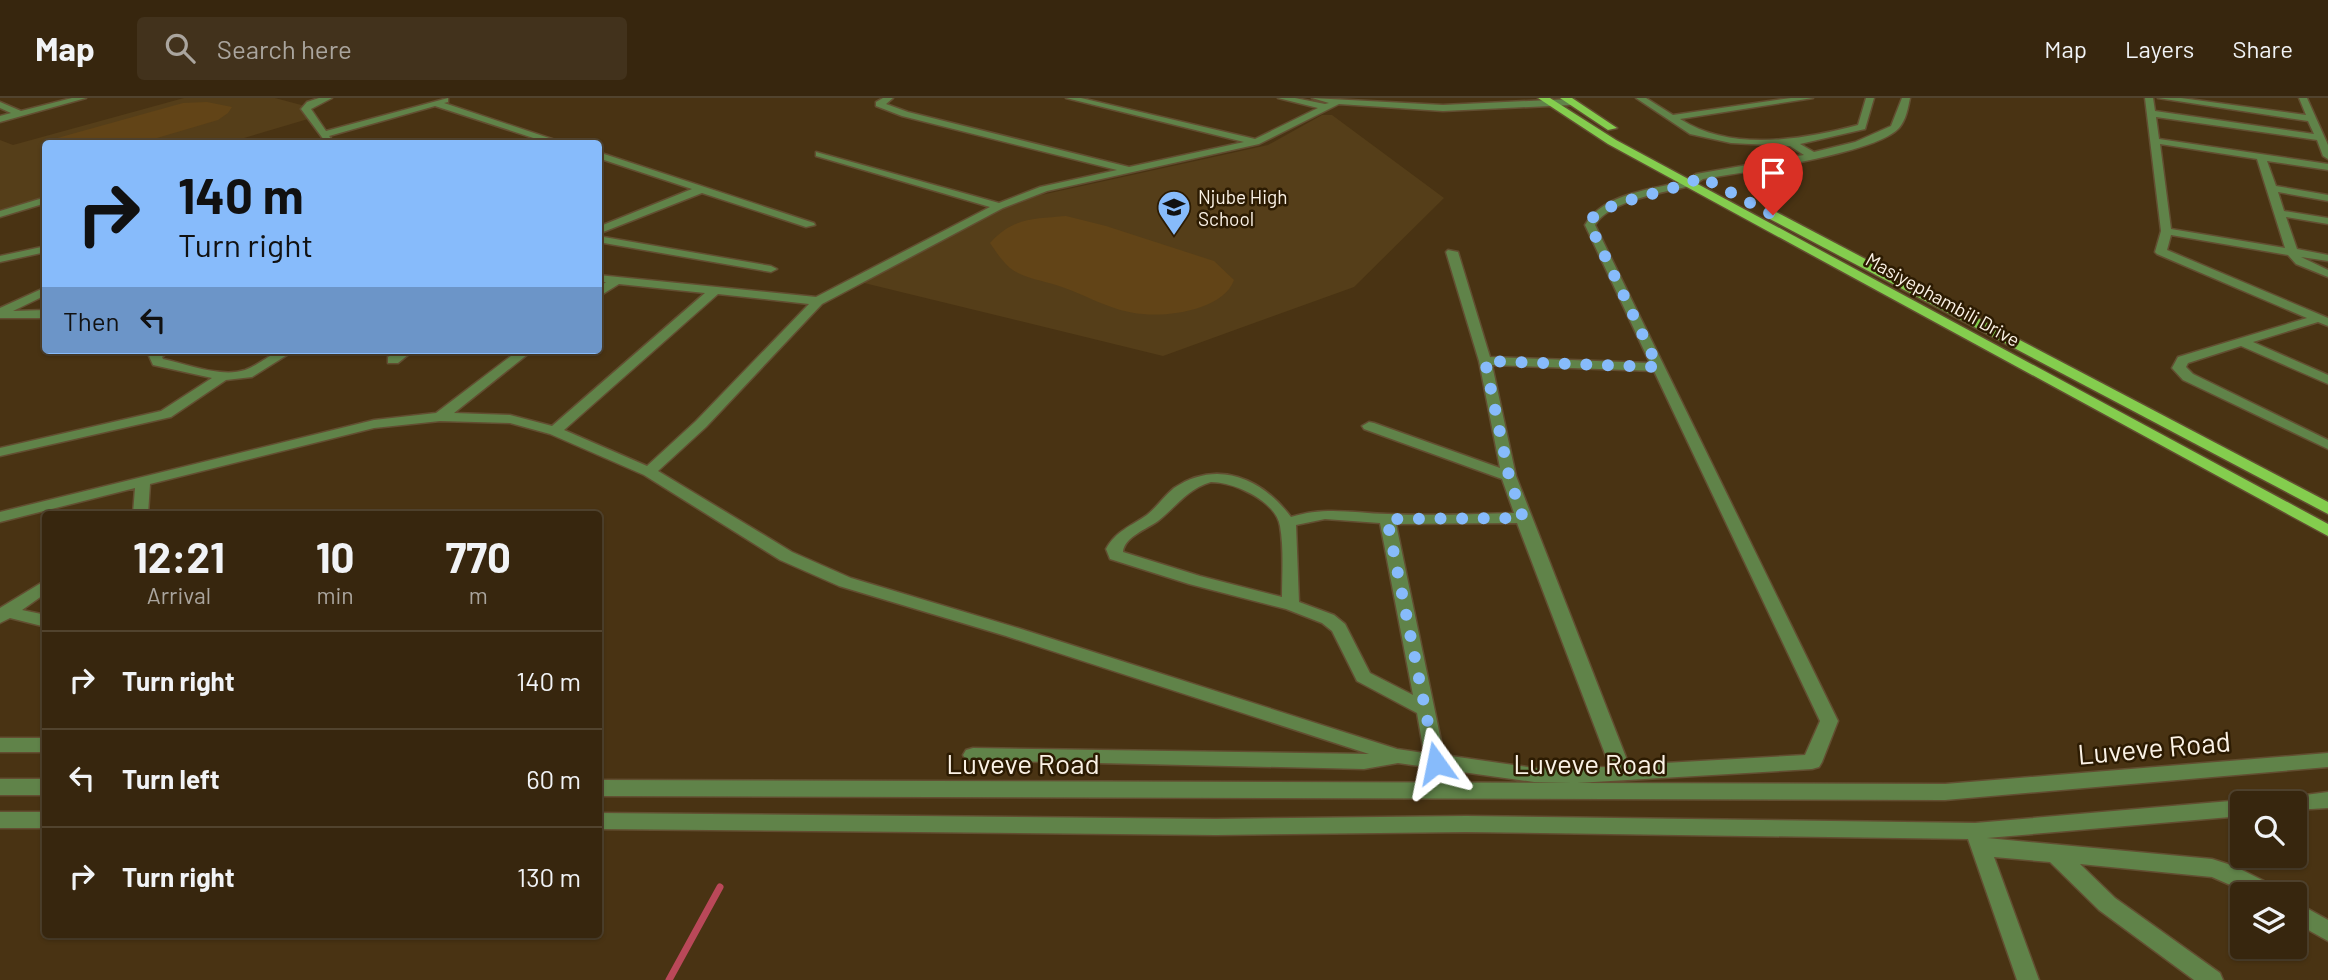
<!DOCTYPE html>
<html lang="en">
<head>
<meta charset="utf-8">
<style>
	body { margin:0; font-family:Barlow,sans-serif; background:#42321c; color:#f1f3f6; height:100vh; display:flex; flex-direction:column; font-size:26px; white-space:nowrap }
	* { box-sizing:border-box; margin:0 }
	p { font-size:23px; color:#aaa59e }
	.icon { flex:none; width:38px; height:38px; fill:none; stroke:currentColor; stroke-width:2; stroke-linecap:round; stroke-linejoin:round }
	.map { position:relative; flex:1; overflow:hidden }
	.drawer { position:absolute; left:42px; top:413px; width:560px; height:427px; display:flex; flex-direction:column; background:#37260e; border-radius:7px; box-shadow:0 2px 5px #0004,0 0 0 2px #51432e }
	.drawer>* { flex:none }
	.hud { position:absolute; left:42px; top:42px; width:560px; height:214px; border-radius:7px; box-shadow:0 2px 5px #0004,0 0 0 2px #51432e; background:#87bbfb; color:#111; overflow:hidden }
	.controls { position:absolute; left:2230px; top:693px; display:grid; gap:14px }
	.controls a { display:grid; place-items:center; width:77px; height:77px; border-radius:7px; background:#37260e; box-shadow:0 2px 5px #0004,0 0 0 2px #51432e; font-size:35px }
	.pin { position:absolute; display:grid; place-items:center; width:60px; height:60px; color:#fff; margin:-72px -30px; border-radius:50% 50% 50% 0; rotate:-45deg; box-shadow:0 0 7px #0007 }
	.pin .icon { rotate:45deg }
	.me { position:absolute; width:77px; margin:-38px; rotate:348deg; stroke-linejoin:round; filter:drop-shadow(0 0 5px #0008) }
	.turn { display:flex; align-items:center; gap:24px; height:147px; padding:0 21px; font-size:32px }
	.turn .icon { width:91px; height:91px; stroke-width:2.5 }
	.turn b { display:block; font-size:49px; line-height:60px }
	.then { display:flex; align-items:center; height:66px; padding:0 21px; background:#0003; gap:14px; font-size:26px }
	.eta { display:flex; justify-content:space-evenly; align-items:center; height:119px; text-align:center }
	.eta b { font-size:42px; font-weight:700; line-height:49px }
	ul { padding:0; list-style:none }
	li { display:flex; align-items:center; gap:21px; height:98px; padding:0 21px; border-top:2px solid #51432e }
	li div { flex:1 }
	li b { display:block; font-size:26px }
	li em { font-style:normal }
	header { display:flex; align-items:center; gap:42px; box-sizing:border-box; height:98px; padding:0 35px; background:#37260e; border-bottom:2px solid #51432e }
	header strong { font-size:33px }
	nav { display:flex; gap:38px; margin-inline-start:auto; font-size:24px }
	.search { width:490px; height:63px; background:#42321c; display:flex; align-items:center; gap:18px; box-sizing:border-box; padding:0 24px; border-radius:7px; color:#aaa59e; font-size:26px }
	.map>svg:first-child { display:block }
</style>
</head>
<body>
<header>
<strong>Map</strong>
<div class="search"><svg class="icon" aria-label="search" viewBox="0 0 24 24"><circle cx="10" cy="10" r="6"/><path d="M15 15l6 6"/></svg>Search here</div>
<nav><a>Map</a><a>Layers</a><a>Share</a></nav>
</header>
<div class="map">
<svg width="2328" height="882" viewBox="0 0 2328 882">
	<rect width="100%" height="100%" fill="#493313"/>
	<g fill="#553e19">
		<polygon points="184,0 275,0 305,8 304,12 308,21 227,45 46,46 45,100 0,114 0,42 13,47"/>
		<polygon points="1322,17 1332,17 1444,100 1354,189 1163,258 860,184 1007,108 1041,97 1268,47"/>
	</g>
	<g fill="#624417">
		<polygon points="207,4 232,9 228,15 218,22 140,45 46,46 44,59 43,44 183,5"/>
		<path d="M1066,118l40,10 108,35 20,19c-10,29 -64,37 -91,34 -31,-2 -58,-20 -87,-29 -15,-5 -33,-7 -46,-17 -8,-7 -14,-16 -20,-25 23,-26 44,-24 76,-27z"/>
	</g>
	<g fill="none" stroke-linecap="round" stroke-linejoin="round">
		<polyline stroke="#ba4859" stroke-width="7" points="669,882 720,789"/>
		<defs>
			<g id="minor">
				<polygon points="72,0 86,0 0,24 0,18 11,15 0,10 0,4 21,13"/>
				<polygon points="319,0 332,0 311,11 326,33 448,0 448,4 444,5 567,46 552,46 435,8 329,38 333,43 327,46 301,11 307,4"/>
				<path d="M883,0h10l-7,6 22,8 221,55 115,-25 -178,-44h15l174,41 63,-31 -40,-10h17l30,6 4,-1 -17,-5 131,7 128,-6 4,3 -4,3 -128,6 -104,-7 -80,40 -212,47 -44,17 -181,96 -116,123 -48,44 134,81 59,26 167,50 379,121 27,4 -7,-40 -60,-32 -25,-50 -10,-8 -36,-14 -97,-25 -79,-25 -4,-10c10,-18 25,-23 41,-34 10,-8 17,-19 27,-27 43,-29 88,-10 117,29 34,-11 63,-4 97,-3 42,2 84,0 126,-1l-12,-34 -138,-50 -2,-3 7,-4 5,1 126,45 -21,-107 -33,-109 2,-2 10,2 32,105 160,6 -65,-138c18,-32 69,-36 101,-44l10,-7 108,-19 -14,-9 -59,-3 -41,-9 -54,-36h10l27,17 118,-17h22l-133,21c51,33 122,21 178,6l8,-27h8l-9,31 -65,15 14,8 41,-10 36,-16 11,-28h8c-2,10 -4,22 -11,30 -23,26 -157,44 -196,51l-9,6c-27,7 -85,15 -99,40l243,496 -16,41 -3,5 -7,2 -235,14 368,1 383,-31v14l-383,33 -1347,-4v-16l974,3 -38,-1 -136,-19 -34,6 -398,-9 -3,-5 3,-5 7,-2 396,6 -363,-118 -167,-50 -59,-26 -136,-85 -94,-41 -40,-11 -70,-2 -66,7 -224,56 -2,30h-15l2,-26 -135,34v-10l374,-92 62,-7 83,-63h14l-79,63 56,2 42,11 153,-133 -86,-9 -21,13v-9l8,-6h-8v-7l218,22 174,-90 -174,-51v-4l183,51 41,-16 77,-17 -215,-54 -26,-10v-4zM718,196l91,10 -113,117 -49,45 -83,-36zM1492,267l162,6 166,350 -15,34 -176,10 -113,-289zM1211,384c23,0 65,19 69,44 4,23 2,48 2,71l-82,-21 -77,-24c1,-15 24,-23 35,-31 19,-15 29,-32 53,-39zM1325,421l55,4 33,172 -43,-22 -25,-49 -11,-9 -35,-13 -3,-77zM1517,425l93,244 -76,1 -90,-13 -48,-231z"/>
				<path d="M2145,0h8l2,13 159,23 -6,-13 -150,-23h23l125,17 -7,-17h8l21,47v14l-5,-3 -6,-16 -161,-23 3,22 169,25v6l-61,-9 9,25 52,9v6l-50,-9 6,19 44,7v6l-42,-7 11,32 31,6v6l-27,-4 27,13v7l-32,-13 -8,-9 -117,-20 -4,15 161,68v8l-10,-4 -65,20 75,33v9l-87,-38 -53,17 -2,4 7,7 135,66v9l-145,-69 -11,-12 6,-11 129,-39 -150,-64 -2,-2 6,-21zM2160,46l97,15 28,89 -114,-19z"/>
				<polygon points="598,54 814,125 815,127 806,129 702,95 598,136 598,129 692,91 598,60"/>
				<polygon points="46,99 46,105 0,119 0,113"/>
				<polygon points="598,138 771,168 777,171 771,174 598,144"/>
				<polygon points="46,148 46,154 0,164 0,158"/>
				<polygon points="46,189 46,197 13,213 46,212 46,220 0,220 0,210"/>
				<path d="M156,252h15l-9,7 1,2c24,5 58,19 82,11 21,-8 25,-20 50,-20l-43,27 -26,3 -55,37 -171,39v-8l161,-37 51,-33 -59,-13 -4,-9z"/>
				<polygon points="399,252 414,252 398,265 388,265 388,259"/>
				<polygon points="46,482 46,495 22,512 46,517 46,529 10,520 0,525 0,510"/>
				<rect x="0" y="640" width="46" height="14"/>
				<rect x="0" y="681" width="46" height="16"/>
				<polygon points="2328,694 2328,710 2294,712 2294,705 2280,705 2283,700"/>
				<polygon points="2242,702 2249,705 2242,705 2242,718 1987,740 2212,761 2234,768 2278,790 2281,796 2251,796 2212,779 2080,766 2115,800 2220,875 2223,882 2194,882 2099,812 2050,764 1994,759 2039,882 2017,882 1968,741 1466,734 1216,737 598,731 598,715 1216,721 1466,718 1975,725"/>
				<rect x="0" y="714" width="46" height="16"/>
				<polygon points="2294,803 2328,822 2328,843 2294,824"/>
			</g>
			<g id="major">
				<polygon points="1538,0 1550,0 1616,42 2328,426 2328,438 1608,46"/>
				<polygon points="1560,0 1572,0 1617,30 1608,32"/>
				<polygon points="1768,114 1776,114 2328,404 2328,416 1768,120"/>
			</g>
		</defs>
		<use href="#minor" stroke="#624e31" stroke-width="3"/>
		<use href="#major" stroke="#624e31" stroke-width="3"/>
		<use href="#minor" fill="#608349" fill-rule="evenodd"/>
		<use href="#major" fill="#84cd4e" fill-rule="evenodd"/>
	</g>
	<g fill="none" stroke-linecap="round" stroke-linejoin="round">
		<polyline stroke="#87bbfb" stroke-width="12" stroke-dasharray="0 21.6" points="1436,665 1387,421 1523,420 1509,378 1485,263 1658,269 1590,127 1594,117 1616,106 1690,85 1700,78 1773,117"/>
	</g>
	<defs>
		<symbol id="school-pin" viewBox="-11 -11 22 30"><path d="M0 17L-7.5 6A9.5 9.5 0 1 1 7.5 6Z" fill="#87bbfb" stroke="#2c1b02"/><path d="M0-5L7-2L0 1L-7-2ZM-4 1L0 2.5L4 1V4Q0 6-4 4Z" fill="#111"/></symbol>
	</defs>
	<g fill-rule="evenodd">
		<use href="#school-pin" x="1155" y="90" width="38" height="52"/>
	</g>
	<g text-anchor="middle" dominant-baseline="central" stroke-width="5" stroke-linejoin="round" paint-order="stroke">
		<g font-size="19" fill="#fbf2e6" stroke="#2c1b02" text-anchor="start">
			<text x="1198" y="98">Njube High<tspan x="1198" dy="22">School</tspan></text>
		</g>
		<g font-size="19" fill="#fbf2e6" stroke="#2c1b02">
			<text transform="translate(1943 201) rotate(29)">Masiyephambili Drive</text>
		</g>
		<g font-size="28" fill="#fbf2e6" stroke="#2c1b02">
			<text transform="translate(2154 649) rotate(-5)">Luveve Road</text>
			<text x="1023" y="665">Luveve Road</text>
			<text x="1590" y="665">Luveve Road</text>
		</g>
	</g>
</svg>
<div class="controls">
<a><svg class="icon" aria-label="search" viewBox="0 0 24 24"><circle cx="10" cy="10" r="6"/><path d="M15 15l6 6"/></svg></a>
<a><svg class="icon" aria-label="layers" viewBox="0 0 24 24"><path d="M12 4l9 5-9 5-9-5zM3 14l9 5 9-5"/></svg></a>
</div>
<div class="pin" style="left:1773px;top:117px;background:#d93025"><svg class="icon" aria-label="arrive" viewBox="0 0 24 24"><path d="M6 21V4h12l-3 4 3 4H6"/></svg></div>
<svg class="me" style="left:1436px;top:665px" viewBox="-20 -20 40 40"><path d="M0-17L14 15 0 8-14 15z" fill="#87bbfb" stroke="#fff" stroke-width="4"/></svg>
<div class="hud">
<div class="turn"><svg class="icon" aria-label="right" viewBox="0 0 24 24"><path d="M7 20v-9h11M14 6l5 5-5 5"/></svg><div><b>140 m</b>Turn right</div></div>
<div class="then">Then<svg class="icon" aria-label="left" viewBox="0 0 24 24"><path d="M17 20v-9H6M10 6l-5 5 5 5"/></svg></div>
</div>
<section class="drawer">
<div class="eta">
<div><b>12:21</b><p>Arrival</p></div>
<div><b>10</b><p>min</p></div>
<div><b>770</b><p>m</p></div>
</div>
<ul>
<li><svg class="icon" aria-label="right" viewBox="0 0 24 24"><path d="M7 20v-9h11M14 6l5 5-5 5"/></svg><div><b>Turn right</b></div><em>140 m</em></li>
<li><svg class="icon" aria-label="left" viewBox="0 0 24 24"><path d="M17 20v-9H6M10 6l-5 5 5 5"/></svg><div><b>Turn left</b></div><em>60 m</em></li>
<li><svg class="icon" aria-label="right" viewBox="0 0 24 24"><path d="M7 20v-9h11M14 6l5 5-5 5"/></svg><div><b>Turn right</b></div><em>130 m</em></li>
</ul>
</section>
</div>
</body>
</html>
